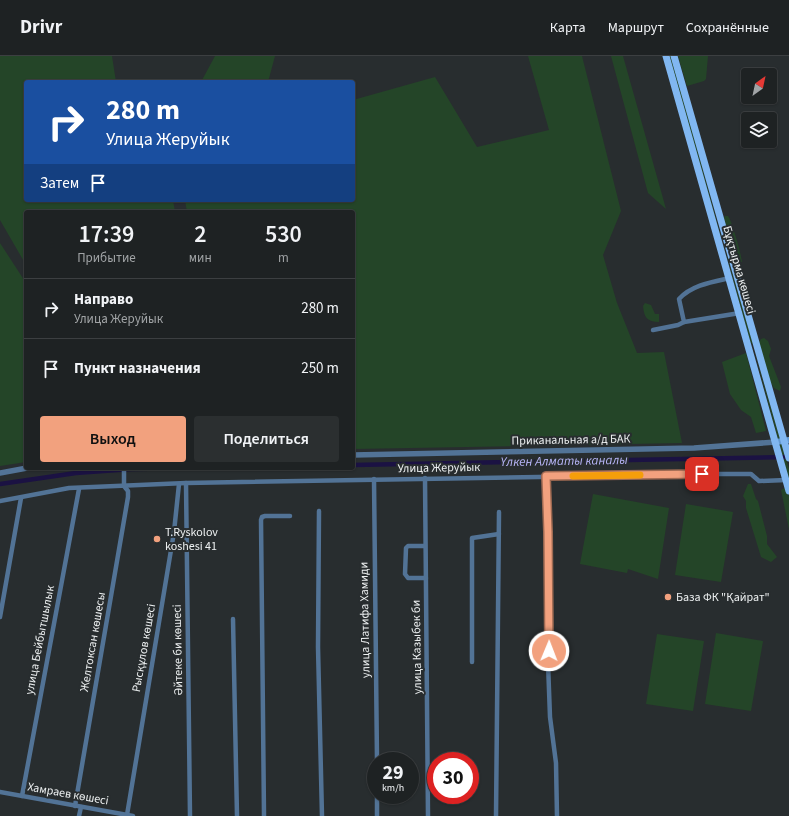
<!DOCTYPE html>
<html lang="ru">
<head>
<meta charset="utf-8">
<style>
	body { margin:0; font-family:"Source Sans 3",sans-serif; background:#2b2f30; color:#f1f3f6; height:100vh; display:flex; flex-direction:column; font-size:15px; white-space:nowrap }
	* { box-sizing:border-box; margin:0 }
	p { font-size:13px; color:#a1a4a6 }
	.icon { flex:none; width:22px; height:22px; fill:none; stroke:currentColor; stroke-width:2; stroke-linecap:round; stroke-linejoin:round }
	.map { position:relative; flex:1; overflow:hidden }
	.panel { position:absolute; left:24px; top:154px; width:331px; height:260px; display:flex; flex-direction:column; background:#1e2223; border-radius:4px; box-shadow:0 1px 3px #0004,0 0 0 1px #3c3f41 }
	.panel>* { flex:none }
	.top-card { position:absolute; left:24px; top:24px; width:331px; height:122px; border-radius:4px; box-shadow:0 1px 3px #0004,0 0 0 1px #3c3f41; background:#1a4fa0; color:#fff; overflow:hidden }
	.needle { width:26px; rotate:33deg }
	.fabs { position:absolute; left:741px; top:12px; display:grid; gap:8px }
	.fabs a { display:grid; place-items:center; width:36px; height:36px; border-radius:4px; background:#1e2223; box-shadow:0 1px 3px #0004,0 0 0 1px #3c3f41; font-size:20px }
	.speed { position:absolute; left:367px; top:696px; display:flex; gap:8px; font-size:20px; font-weight:700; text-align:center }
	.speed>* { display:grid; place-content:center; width:52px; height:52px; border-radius:50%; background:#1e2223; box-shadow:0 1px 3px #0004,0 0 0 1px #3c3f41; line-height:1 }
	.speed small { font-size:10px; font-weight:400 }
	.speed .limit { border:6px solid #d22; background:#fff; color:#111 }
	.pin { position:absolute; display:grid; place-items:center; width:34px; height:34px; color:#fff; margin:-17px; border-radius:8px; box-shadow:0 2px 6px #0006 }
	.me { position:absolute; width:44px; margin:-22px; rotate:1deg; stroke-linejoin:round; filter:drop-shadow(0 0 3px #0008) }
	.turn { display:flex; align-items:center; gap:14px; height:84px; padding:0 16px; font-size:18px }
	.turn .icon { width:52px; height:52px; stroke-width:2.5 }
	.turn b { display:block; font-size:28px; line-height:34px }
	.then { display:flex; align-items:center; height:38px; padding:0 16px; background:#0003; gap:8px; font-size:15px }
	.eta { display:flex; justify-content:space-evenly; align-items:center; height:68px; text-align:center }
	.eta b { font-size:24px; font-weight:600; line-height:28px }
	.cta { display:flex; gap:8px; margin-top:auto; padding:8px 16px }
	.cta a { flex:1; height:46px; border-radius:4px; background:#f2a17e; color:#111; font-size:16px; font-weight:600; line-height:46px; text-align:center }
	.cta a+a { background:#2b2f30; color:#f1f3f6 }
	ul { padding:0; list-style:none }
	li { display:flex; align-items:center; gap:12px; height:60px; padding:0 16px; border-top:1px solid #3c3f41 }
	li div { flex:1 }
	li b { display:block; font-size:15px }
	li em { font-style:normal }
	header { display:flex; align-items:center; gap:24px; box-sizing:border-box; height:56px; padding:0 20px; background:#1e2223; border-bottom:1px solid #3c3f41 }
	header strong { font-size:19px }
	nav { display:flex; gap:22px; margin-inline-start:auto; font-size:14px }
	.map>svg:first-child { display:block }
</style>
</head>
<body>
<header>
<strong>Drivr</strong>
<nav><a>Карта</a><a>Маршрут</a><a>Сохранённые</a></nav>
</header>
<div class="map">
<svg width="789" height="760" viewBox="0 0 789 760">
	<rect width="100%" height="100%" fill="#282d2f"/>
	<g fill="#244528">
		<polygon points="0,0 112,0 116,26 26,26 26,144 173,144 175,156 26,156 26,209 0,164"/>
		<polygon points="215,0 275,0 268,26 201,26"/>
		<polygon points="528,0 582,0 621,155 603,199 617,247 637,297 664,296 682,387 353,393 353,156 187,156 185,144 353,144 353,44 435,21 477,91 549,74"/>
		<polygon points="611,0 623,0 666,153 648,137"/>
		<polygon points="668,0 672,0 721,181 720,180"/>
		<polygon points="678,0 708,0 706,23 704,25 687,30"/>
		<path d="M725,160h3c4,5 13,38 14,46l-5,-1 -13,-43z"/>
		<polygon points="0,187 26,227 26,406 0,410"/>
		<polygon points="723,187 753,287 752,288 750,285"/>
		<path d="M645,247l6,2 4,9h4v8c-12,0 -15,-5 -16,-16z"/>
		<polygon points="764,282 768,285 771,293 769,300 781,331 780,335 774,332 770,325 759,286 761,283"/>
		<polygon points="754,294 789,413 789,424"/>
		<polygon points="746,297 766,375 756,377 751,361 741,354 730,338 722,306"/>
		<polygon points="748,428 751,428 756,443 758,445 767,480 767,488 777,501 771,506 761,501 746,452 746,445 743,440"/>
		<polygon points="785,432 789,439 789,473 781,434"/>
		<polygon points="593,438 669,452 658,523 628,513 627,517 580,508"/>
		<polygon points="686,448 733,456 721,526 675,519"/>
		<polygon points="716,577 763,585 751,655 705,648"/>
		<polygon points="657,578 704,585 693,655 646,648"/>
	</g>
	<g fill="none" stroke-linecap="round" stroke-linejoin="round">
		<g stroke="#1b1243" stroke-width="4.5">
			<polyline points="353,409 789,401"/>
			<polyline points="0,428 76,417 131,413 201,412"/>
		</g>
		<g stroke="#527396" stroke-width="4.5">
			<polyline points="684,266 740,257"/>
			<path d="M653,274l25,-5 6,-3 -5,-23c13,-14 33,-17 51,-21"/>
			<polyline points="545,420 548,477 548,607 550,661 556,707 557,760"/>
			<polyline points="425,422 428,760"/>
			<polyline points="374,423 377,705"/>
			<polyline points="186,427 190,760"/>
			<polyline points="0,445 69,432 186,427 718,418 751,418 759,425 786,424"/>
			<polyline points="319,455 318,591 322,760"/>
			<polyline points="425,490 408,490 406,492 405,518 408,522 426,522"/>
			<polyline points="0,561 21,442"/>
			<polyline points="233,563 237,760"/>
			<polyline points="472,606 472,482 499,478"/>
			<polyline points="0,736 133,760"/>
			<polyline points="377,739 377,760"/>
			<polyline points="22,740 79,433"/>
			<polyline points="75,750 128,441 128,435 124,430 124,412"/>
			<polyline points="127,759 174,476 179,428"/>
			<polyline points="79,760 81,751"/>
			<polyline points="264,760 261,464 262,461 265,460 290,460"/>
			<polyline points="496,760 499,456"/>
		</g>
		<g stroke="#527396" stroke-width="5.5">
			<polyline points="353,399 694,392 776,386"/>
			<polyline points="0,417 27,412"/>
		</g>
		<polyline stroke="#649ad2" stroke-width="6" points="776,386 789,384"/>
		<g stroke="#81b7f1" stroke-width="7">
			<polyline points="666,0 789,435"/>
			<polyline points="674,0 789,402"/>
		</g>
	</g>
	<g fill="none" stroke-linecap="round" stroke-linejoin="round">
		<defs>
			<polyline id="route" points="549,595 548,476 546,420 702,418"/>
		</defs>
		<use href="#route" stroke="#9d6952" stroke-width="10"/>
		<use href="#route" stroke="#f2a17e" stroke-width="7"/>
		<polyline stroke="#f59e0b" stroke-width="7" points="573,420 640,419"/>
	</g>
	<g fill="#f2a17e" stroke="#282d2f" stroke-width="1.5">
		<circle cx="157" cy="483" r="4"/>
		<circle cx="668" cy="541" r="4"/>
	</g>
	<g text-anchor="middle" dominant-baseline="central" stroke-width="4" stroke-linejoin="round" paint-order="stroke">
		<g font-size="12" fill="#edf0f1" stroke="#282d2f">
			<text transform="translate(739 214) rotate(74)">Бұқтырма көшесі</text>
			<text transform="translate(571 384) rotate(-1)">Приканальная а/д БАК</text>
			<text transform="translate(439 412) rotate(-1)">Улица Жеруйык</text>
			<text transform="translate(365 564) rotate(-91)">улица Латифа Хамиди</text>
			<text transform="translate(40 584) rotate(-79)">улица Бейбытшылык</text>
			<text transform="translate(93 586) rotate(-80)">Желтоксан көшесы</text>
			<text transform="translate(417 591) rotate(-91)">улица Казыбек би</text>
			<text transform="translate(144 592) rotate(-80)">Рысқұлов көшесі</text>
			<text transform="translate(178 594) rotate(-91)">Әйтеке би көшесі</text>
			<text transform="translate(68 738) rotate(10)">Хамраев көшесі</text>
		</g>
		<g font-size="12" fill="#edf0f1" stroke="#282d2f" text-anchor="start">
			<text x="165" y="476">T.Ryskolov<tspan x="165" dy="14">koshesi 41</tspan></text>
			<text x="676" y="541">База ФК "Қайрат"</text>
		</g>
		<g font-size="13" font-style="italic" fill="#b8b6f9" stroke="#282d2f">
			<text transform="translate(564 405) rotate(-1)">Үлкен Алматы каналы</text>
		</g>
	</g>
</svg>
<div class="fabs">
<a><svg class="needle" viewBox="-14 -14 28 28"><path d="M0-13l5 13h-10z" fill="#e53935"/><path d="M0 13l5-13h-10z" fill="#a1a4a6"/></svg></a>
<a><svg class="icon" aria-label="layers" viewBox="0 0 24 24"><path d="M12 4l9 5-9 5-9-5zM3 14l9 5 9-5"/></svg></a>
</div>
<div class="speed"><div>29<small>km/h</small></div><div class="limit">30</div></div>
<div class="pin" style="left:702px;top:418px;background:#d93025"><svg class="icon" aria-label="arrive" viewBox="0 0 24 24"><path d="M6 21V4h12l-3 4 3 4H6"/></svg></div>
<svg class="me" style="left:549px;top:595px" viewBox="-20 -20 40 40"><circle r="17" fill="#f2a17e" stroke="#fff" stroke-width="3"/><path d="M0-11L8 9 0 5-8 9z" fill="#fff"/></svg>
<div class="top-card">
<div class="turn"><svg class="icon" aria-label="right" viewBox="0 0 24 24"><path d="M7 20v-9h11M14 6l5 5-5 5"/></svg><div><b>280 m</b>Улица Жеруйык</div></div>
<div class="then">Затем<svg class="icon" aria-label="arrive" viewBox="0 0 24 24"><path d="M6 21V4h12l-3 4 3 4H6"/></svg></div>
</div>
<section class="panel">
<div class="eta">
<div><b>17:39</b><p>Прибытие</p></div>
<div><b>2</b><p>мин</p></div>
<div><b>530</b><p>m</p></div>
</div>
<ul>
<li><svg class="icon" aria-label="right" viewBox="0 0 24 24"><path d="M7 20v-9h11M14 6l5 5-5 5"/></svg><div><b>Направо</b><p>Улица Жеруйык</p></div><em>280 m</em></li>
<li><svg class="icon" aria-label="arrive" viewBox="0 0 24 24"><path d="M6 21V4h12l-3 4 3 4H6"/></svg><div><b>Пункт назначения</b></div><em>250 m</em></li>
</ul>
<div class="cta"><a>Выход</a><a>Поделиться</a></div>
</section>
</div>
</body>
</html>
